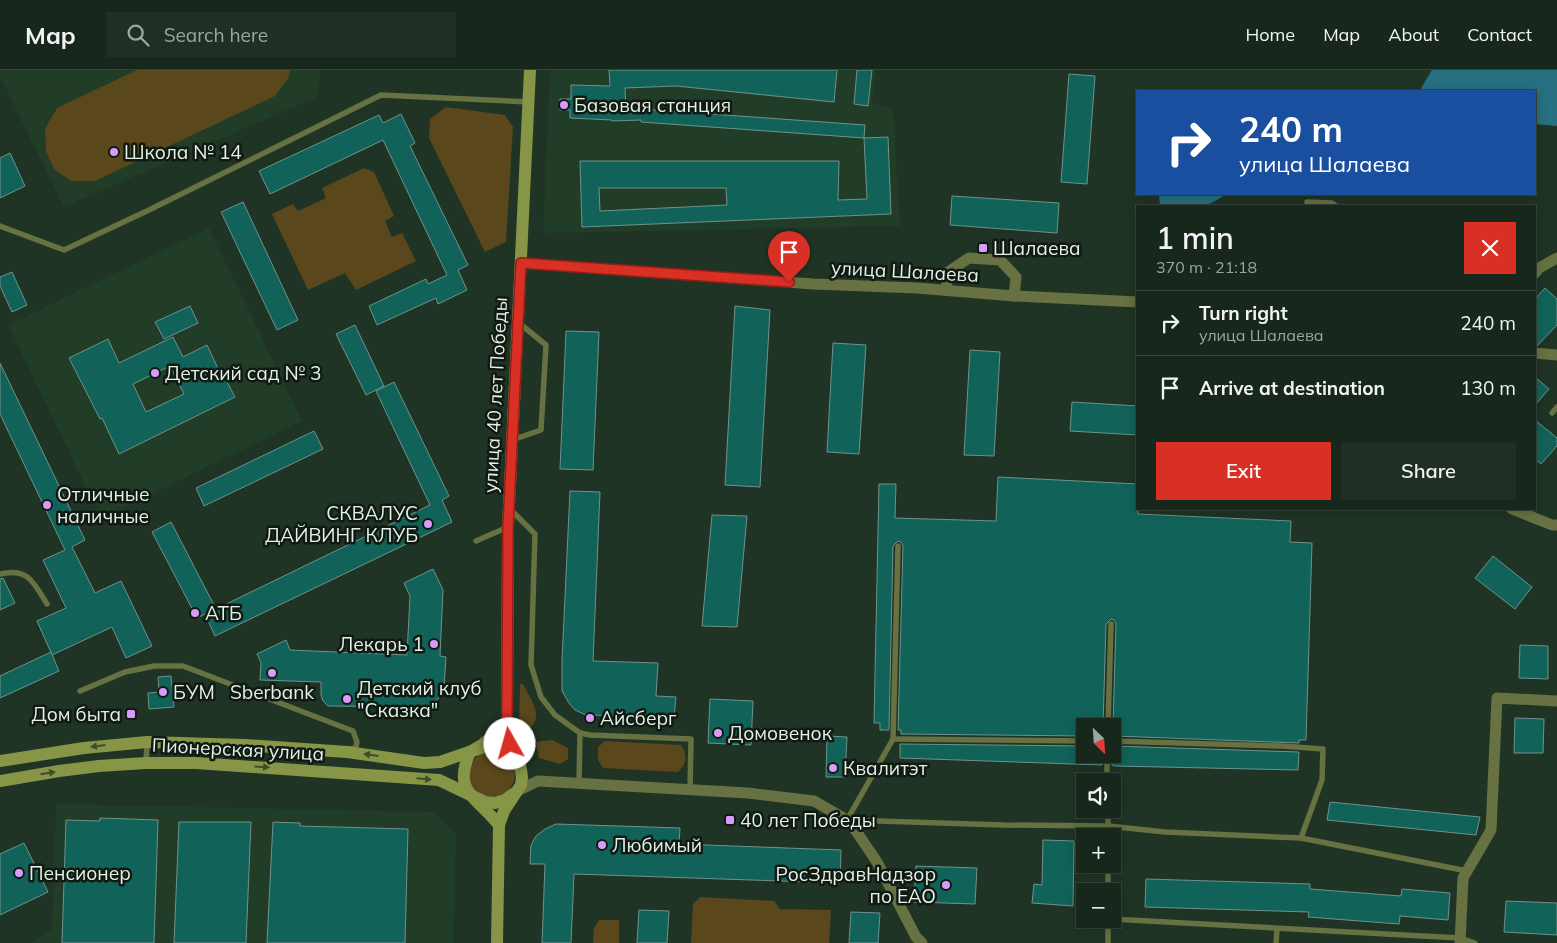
<!DOCTYPE html>
<html lang="en">
<head>
<meta charset="utf-8">
<style>
	body { margin:0; font-family:Mulish,sans-serif; background:#202f24; color:#f1f3f6; height:100vh; display:flex; flex-direction:column; font-size:19px; white-space:nowrap }
	* { box-sizing:border-box; margin:0 }
	p { font-size:16px; color:#9ea5a3 }
	.icon { flex:none; width:28px; height:28px; fill:none; stroke:currentColor; stroke-width:2; stroke-linecap:round; stroke-linejoin:round }
	.map { position:relative; flex:1; overflow:hidden }
	.panel { position:absolute; left:1136px; top:135px; width:400px; height:305px; display:flex; flex-direction:column; background:#17271b; border-radius:0px; box-shadow:0 2px 12px #0003,0 0 0 1px #36443a }
	.panel>* { flex:none }
	.top-card { position:absolute; left:1136px; top:20px; width:400px; height:105px; border-radius:0px; box-shadow:0 2px 12px #0003,0 0 0 1px #36443a; background:#1a4fa0; color:#fff; overflow:hidden }
	.needle { width:32px; rotate:155deg }
	.tools { position:absolute; left:1076px; top:648px; display:grid; gap:10px }
	.tools a { display:grid; place-items:center; width:45px; height:45px; border-radius:0px; background:#17271b; box-shadow:0 2px 12px #0003,0 0 0 1px #36443a; font-size:25px }
	.pin { position:absolute; display:grid; place-items:center; width:42px; height:42px; color:#fff; margin:-51px -21px; border-radius:50% 50% 50% 0; rotate:-45deg; box-shadow:0 0 5px #0007 }
	.pin .icon { rotate:45deg }
	.me { position:absolute; width:55px; margin:-28px; rotate:353deg; stroke-linejoin:round; filter:drop-shadow(0 0 4px #0008) }
	.turn { display:flex; align-items:center; gap:18px; height:105px; padding:0 20px; font-size:22px }
	.turn .icon { width:65px; height:65px; stroke-width:2.5 }
	.turn b { display:block; font-size:35px; line-height:42px }
	.round { display:grid; place-items:center; flex:none; width:52px; height:52px; border-radius:0px; background:#202f24 }
	.overview { display:flex; align-items:center; justify-content:space-between; height:85px; padding:0 20px }
	h1 { font-size:30px; font-weight:600; line-height:38px }
	.button { display:flex; gap:10px; margin-top:auto; padding:10px 20px }
	.button a { flex:1; height:58px; border-radius:0px; background:#d93025; color:#fff; font-size:20px; font-weight:600; line-height:58px; text-align:center }
	.button a+a { background:#202f24; color:#f1f3f6 }
	ul { padding:0; list-style:none }
	li { display:flex; align-items:center; gap:15px; height:65px; padding:0 20px; border-top:1px solid #36443a }
	li div { flex:1 }
	li b { display:block; font-size:19px }
	li em { font-style:normal }
	header { display:flex; align-items:center; gap:30px; box-sizing:border-box; height:70px; padding:0 25px; background:#17271b; border-bottom:1px solid #36443a }
	header strong { font-size:24px }
	nav { display:flex; gap:28px; margin-inline-start:auto; font-size:18px }
	.search { width:350px; height:45px; background:#202f24; display:flex; align-items:center; gap:12px; box-sizing:border-box; padding:0 18px; border-radius:0px; color:#9ea5a3; font-size:19px }
	.map>svg:first-child { display:block }
</style>
</head>
<body>
<header>
<strong>Map</strong>
<div class="search"><svg class="icon" aria-label="search" viewBox="0 0 24 24"><circle cx="10" cy="10" r="6"/><path d="M15 15l6 6"/></svg>Search here</div>
<nav><a>Home</a><a>Map</a><a>About</a><a>Contact</a></nav>
</header>
<div class="map">
<svg width="1557" height="873" viewBox="0 0 1557 873">
	<rect width="100%" height="100%" fill="#1f3424"/>
	<g fill="#213d28">
		<polygon points="0,0 318,0 320,3 317,27 64,137 0,7"/>
		<polygon points="550,0 876,0 872,33 893,39 900,156 543,163"/>
		<polygon points="209,158 302,351 101,448 8,255"/>
		<polygon points="56,734 434,742 456,764 453,873 31,873 52,860"/>
	</g>
	<g fill="#5a471b">
		<polygon points="137,0 290,0 289,7 275,26 95,111 71,111 54,99 46,81 45,59 57,38"/>
		<polygon points="446,37 505,45 513,57 506,172 485,182 429,68 430,49"/>
		<polygon points="364,98 374,102 394,146 385,151 392,167 402,163 416,191 356,220 345,203 308,220 272,144 293,134 298,141 326,128 322,118"/>
		<path d="M520,614h3c7,14 22,33 6,45h-10z"/>
		<polygon points="552,670 568,678 568,689 560,694 539,688 536,672"/>
		<path d="M605,671l76,4c7,11 6,18 -3,27l-75,-4 -5,-8v-13z"/>
		<circle cx="492" cy="704" r="23"/>
		<polygon points="700,827 774,831 780,839 831,840 829,873 691,873 693,834"/>
		<polygon points="599,850 619,850 619,873 593,873 594,858"/>
	</g>
	<g fill="#277081">
		<polygon points="1432,0 1557,0 1557,56 1535,54 1535,21 1422,21 1421,18"/>
		<polygon points="1159,124 1227,124 1206,136 1160,136"/>
	</g>
	<g fill="#11635a" stroke="#6f928c" fill-rule="evenodd">
		<polygon points="609,0 837,0 834,32 676,16 625,18 626,38 865,55 864,68 641,52 641,50 612,51 612,50 570,48 570,40 560,40 560,29 571,29 571,15 610,16"/>
		<polygon points="857,0 872,0 868,36 854,34"/>
		<polygon points="1069,4 1095,6 1087,114 1061,112"/>
		<polygon points="401,44 415,73 410,76 468,195 458,200 467,220 438,234 436,228 377,255 369,236 426,209 428,214 447,205 383,70 270,124 259,101 379,45 383,53"/>
		<path d="M888,67l3,77 -309,13 -2,-66h259l-1,39 29,-1 -3,-61zM599,118h127l1,17 -127,6z"/>
		<polygon points="10,83 25,116 0,128 0,88"/>
		<polygon points="952,126 1059,133 1057,163 950,155"/>
		<polygon points="243,132 298,250 277,260 221,142"/>
		<polygon points="12,202 27,235 12,242 0,216 0,207"/>
		<polygon points="1545,218 1557,229 1557,255 1537,276 1535,276 1535,229"/>
		<polygon points="190,236 198,253 164,269 155,252"/>
		<polygon points="735,236 770,240 760,417 725,415"/>
		<polygon points="355,255 384,316 366,325 336,264"/>
		<polygon points="566,261 599,262 593,400 560,399"/>
		<path d="M173,267l10,20 24,-12 15,32 2,-1 11,21 -116,57 -17,-36 -2,1 -31,-61 39,-19 11,24zM170,296l14,28 -38,18 -13,-28z"/>
		<polygon points="833,273 866,275 859,384 827,382"/>
		<polygon points="970,280 1000,282 994,386 964,385"/>
		<polygon points="0,293 85,470 72,477 95,523 121,511 152,576 126,588 112,557 52,585 37,551 66,538 43,490 65,480 0,344"/>
		<polygon points="1535,307 1549,319 1535,335"/>
		<polygon points="394,312 449,426 442,430 452,452 215,566 205,544 197,548 152,462 171,452 216,539 430,435 376,321"/>
		<polygon points="1072,332 1138,336 1138,365 1070,361"/>
		<polygon points="1535,350 1557,368 1557,376 1541,394 1535,389"/>
		<polygon points="314,361 323,379 204,436 196,418"/>
		<polygon points="998,407 1138,414 1138,444 1291,451 1290,472 1312,473 1306,670 1299,670 1299,673 1115,666 1115,656 1113,656 1116,554 1114,550 1111,549 1106,554 1103,656 1085,656 1085,666 901,664 901,660 898,660 903,476 901,472 898,471 893,476 889,660 880,660 880,653 874,653 879,414 896,414 895,448 996,451"/>
		<polygon points="570,421 600,422 593,591 658,593 656,626 676,627 674,647 586,645 575,640 569,633 562,621 562,590"/>
		<polygon points="712,445 747,446 737,557 702,556"/>
		<polygon points="1493,486 1532,517 1515,539 1475,508"/>
		<polygon points="433,499 443,520 440,586 446,587 444,618 438,629 425,637 328,636 323,631 321,625 321,612 260,610 261,593 257,584 286,570 290,580 407,585 410,526 404,513"/>
		<polygon points="3,508 15,533 0,540 0,509"/>
		<polygon points="1520,575 1548,576 1548,609 1519,608"/>
		<polygon points="51,582 59,601 0,628 0,606"/>
		<polygon points="171,606 174,637 149,639 148,623 159,622 158,607"/>
		<polygon points="710,629 753,631 751,675 708,673"/>
		<polygon points="1515,648 1544,649 1543,683 1514,683"/>
		<polygon points="827,666 847,667 845,707 826,707"/>
		<polygon points="900,674 1085,676 1085,684 1102,684 1102,695 900,688"/>
		<polygon points="1114,676 1299,682 1298,700 1115,696 1112,695 1112,684 1114,684"/>
		<polygon points="1330,732 1480,747 1476,765 1327,750"/>
		<polygon points="100,748 158,750 154,873 62,873 66,750 100,751"/>
		<polygon points="179,752 251,752 246,873 174,873"/>
		<polygon points="273,752 300,753 300,756 408,759 405,873 267,873"/>
		<polygon points="556,754 680,758 679,774 841,780 840,813 574,804 571,873 542,873 545,794 530,794 531,775 536,766 545,759"/>
		<polygon points="1043,770 1074,771 1073,836 1032,833 1034,814 1042,815"/>
		<polygon points="24,773 48,822 0,845 0,784"/>
		<polygon points="916,796 977,798 975,834 914,832"/>
		<polygon points="1146,809 1310,814 1310,819 1401,826 1402,819 1450,823 1448,850 1400,846 1399,854 1308,847 1309,842 1145,837"/>
		<polygon points="1506,831 1557,833 1557,865 1504,862"/>
		<polygon points="639,840 669,841 667,873 637,873"/>
		<polygon points="851,842 880,843 878,873 849,873"/>
	</g>
	<g fill="none" stroke-linecap="round" stroke-linejoin="round">
		<g stroke="#677141" stroke-width="5.5">
			<polyline points="1307,132 1332,133 1336,136"/>
			<polyline points="0,156 64,180 149,140 381,25 529,32"/>
			<polyline points="1552,343 1557,337"/>
			<polyline points="512,370 541,360 546,275 519,253"/>
			<polyline points="510,439 535,464 531,595 541,627 555,645 580,663 590,665 691,669 690,719"/>
			<polyline points="476,471 508,457"/>
			<polyline points="898,476 893,669 847,750 1003,755 1108,756 1165,762 1301,768 1322,710 1323,679 1282,676 1112,671"/>
			<path d="M0,504c28,-7 34,9 47,30"/>
			<polyline points="80,621 125,602 154,596 183,596 353,661 357,672 356,677 349,680"/>
			<polyline points="1108,656 1111,554"/>
			<polyline points="893,669 1085,671"/>
			<polyline points="1107,684 1107,711"/>
			<polyline points="146,693 147,673"/>
			<polyline points="579,713 580,663"/>
			<polyline points="1108,739 1108,766"/>
			<polyline points="1301,768 1467,801"/>
			<polyline points="1108,821 1108,794"/>
			<polyline points="1111,849 1460,868 1475,873"/>
			<polyline points="1108,873 1108,849"/>
			<polyline points="1276,873 1277,859"/>
		</g>
		<g stroke="#677141" stroke-width="11">
			<polyline points="521,193 813,214 917,218 1014,226 1138,232"/>
			<polyline points="1535,203 1539,198 1557,188"/>
			<polyline points="946,220 948,202 969,188 1000,190 1016,207 1014,226"/>
			<polyline points="1535,283 1557,285"/>
			<polyline points="1512,439 1552,455 1557,455"/>
			<polyline points="517,721 538,711 748,723 814,731 847,750 856,761 877,792 916,867 922,873"/>
			<polyline points="1460,873 1463,808 1491,760 1497,628 1557,631"/>
		</g>
		<g stroke="#879547" stroke-width="12">
			<polyline points="0,691 84,678 147,672 245,675 347,682 424,693 440,692 487,676 497,677 507,681 516,689"/>
			<polyline points="0,711 59,701 99,696 146,693 196,693 439,710 485,732 495,733 505,730 513,724"/>
			<path d="M499,755c-23,-29 -47,-33 -29,-73l12,-7 25,-22"/>
			<polyline points="497,873 499,755 504,741 521,715 522,707 520,694 510,674 507,653 508,457 530,0"/>
		</g>
	</g>
	<defs><path id="oneway-solid" d="M-6-.8H1V-3.2L6.5 0L1 3.2V.8H-6Z" transform="scale(1.25)"/></defs>
	<g fill="#404b27">
		<use href="#oneway-solid" transform="translate(98 676) rotate(173)"/>
		<use href="#oneway-solid" transform="translate(371 685) rotate(-172)"/>
		<use href="#oneway-solid" transform="translate(262 697) rotate(4)"/>
		<use href="#oneway-solid" transform="translate(48 703) rotate(-9)"/>
		<use href="#oneway-solid" transform="translate(424 709) rotate(5)"/>
	</g>
	<g fill="none" stroke-linecap="round" stroke-linejoin="round">
		<defs>
			<polyline id="route" points="510,674 507,653 508,457 521,193 789,212"/>
		</defs>
		<use href="#route" stroke="#8d1f18" stroke-width="12"/>
		<use href="#route" stroke="#d93025" stroke-width="9"/>
	</g>
	<g fill="#d89bf8" stroke="#101912" stroke-width="2">
		<circle cx="564" cy="35" r="5"/>
		<circle cx="114" cy="82" r="5"/>
		<rect x="978" y="173" width="10" height="10" rx="2.5"/>
		<circle cx="155" cy="303" r="5"/>
		<circle cx="47" cy="435" r="5"/>
		<circle cx="428" cy="454" r="5"/>
		<circle cx="195" cy="543" r="5"/>
		<circle cx="434" cy="574" r="5"/>
		<circle cx="272" cy="603" r="5"/>
		<circle cx="163" cy="622" r="5"/>
		<circle cx="347" cy="629" r="5"/>
		<rect x="126" y="639" width="10" height="10" rx="2.5"/>
		<circle cx="590" cy="648" r="5"/>
		<circle cx="718" cy="663" r="5"/>
		<circle cx="833" cy="698" r="5"/>
		<rect x="725" y="745" width="10" height="10" rx="2.5"/>
		<circle cx="602" cy="775" r="5"/>
		<circle cx="19" cy="803" r="5"/>
		<circle cx="946" cy="815" r="5"/>
	</g>
	<g text-anchor="middle" dominant-baseline="central" stroke-width="5" stroke-linejoin="round" paint-order="stroke">
		<g font-size="19" fill="#e4f1e6" stroke="#101912" text-anchor="start">
			<text x="574" y="35">Базовая станция</text>
			<text x="124" y="82">Школа № 14</text>
			<text x="993" y="178">Шалаева</text>
			<text x="165" y="303">Детский сад № 3</text>
			<text x="57" y="424">Отличные<tspan x="57" dy="22">наличные</tspan></text>
			<text x="418" y="443" text-anchor="end">СКВАЛУС<tspan x="418" dy="22">ДАЙВИНГ КЛУБ</tspan></text>
			<text x="205" y="543">АТБ</text>
			<text x="424" y="574" text-anchor="end">Лекарь 1</text>
			<text x="357" y="618">Детский клуб<tspan x="357" dy="22">"Сказка"</tspan></text>
			<text x="173" y="622">БУМ</text>
			<text x="272" y="622" text-anchor="middle">Sberbank</text>
			<text x="121" y="644" text-anchor="end">Дом быта</text>
			<text x="600" y="648">Айсберг</text>
			<text x="728" y="663">Домовенок</text>
			<text x="843" y="698">Квалитэт</text>
			<text x="740" y="750">40 лет Победы</text>
			<text x="612" y="775">Любимый</text>
			<text x="29" y="803">Пенсионер</text>
			<text x="936" y="804" text-anchor="end">РосЗдравНадзор<tspan x="936" dy="22">по ЕАО</tspan></text>
		</g>
		<g font-size="19" fill="#e4f1e6" stroke="#101912">
			<text transform="translate(905 201) rotate(3)">улица Шалаева</text>
			<text transform="translate(495 325) rotate(-87)">улица 40 лет Победы</text>
			<text transform="translate(238 679) rotate(3)">Пионерская улица</text>
		</g>
	</g>
</svg>
<div class="tools">
<a><svg class="needle" viewBox="-14 -14 28 28"><path d="M0-13l5 13h-10z" fill="#e53935"/><path d="M0 13l5-13h-10z" fill="#9ea5a3"/></svg></a>
<a><svg class="icon" aria-label="sound" viewBox="0 0 24 24"><path d="M4 9h4l5-4v14l-5-4H4zM17 9q2 3 0 6"/></svg></a>
<a>+</a>
<a>−</a>
</div>
<div class="pin" style="left:789px;top:212px;background:#d93025"><svg class="icon" aria-label="arrive" viewBox="0 0 24 24"><path d="M6 21V4h12l-3 4 3 4H6"/></svg></div>
<svg class="me" style="left:510px;top:674px" viewBox="-20 -20 40 40"><circle r="19" fill="#fff"/><path d="M0-13L10 11 0 6-10 11z" fill="#d93025"/></svg>
<div class="top-card">
<div class="turn"><svg class="icon" aria-label="right" viewBox="0 0 24 24"><path d="M7 20v-9h11M14 6l5 5-5 5"/></svg><div><b>240 m</b>улица Шалаева</div></div>
</div>
<section class="panel">
<div class="overview"><div><h1>1 min</h1><p>370 m · 21:18</p></div><a class="round" style="background:#d93025;color:#fff"><svg class="icon" aria-label="close" viewBox="0 0 24 24"><path d="M6 6l12 12M18 6L6 18"/></svg></a></div>
<ul>
<li><svg class="icon" aria-label="right" viewBox="0 0 24 24"><path d="M7 20v-9h11M14 6l5 5-5 5"/></svg><div><b>Turn right</b><p>улица Шалаева</p></div><em>240 m</em></li>
<li><svg class="icon" aria-label="arrive" viewBox="0 0 24 24"><path d="M6 21V4h12l-3 4 3 4H6"/></svg><div><b>Arrive at destination</b></div><em>130 m</em></li>
</ul>
<div class="button"><a>Exit</a><a>Share</a></div>
</section>
</div>
</body>
</html>
